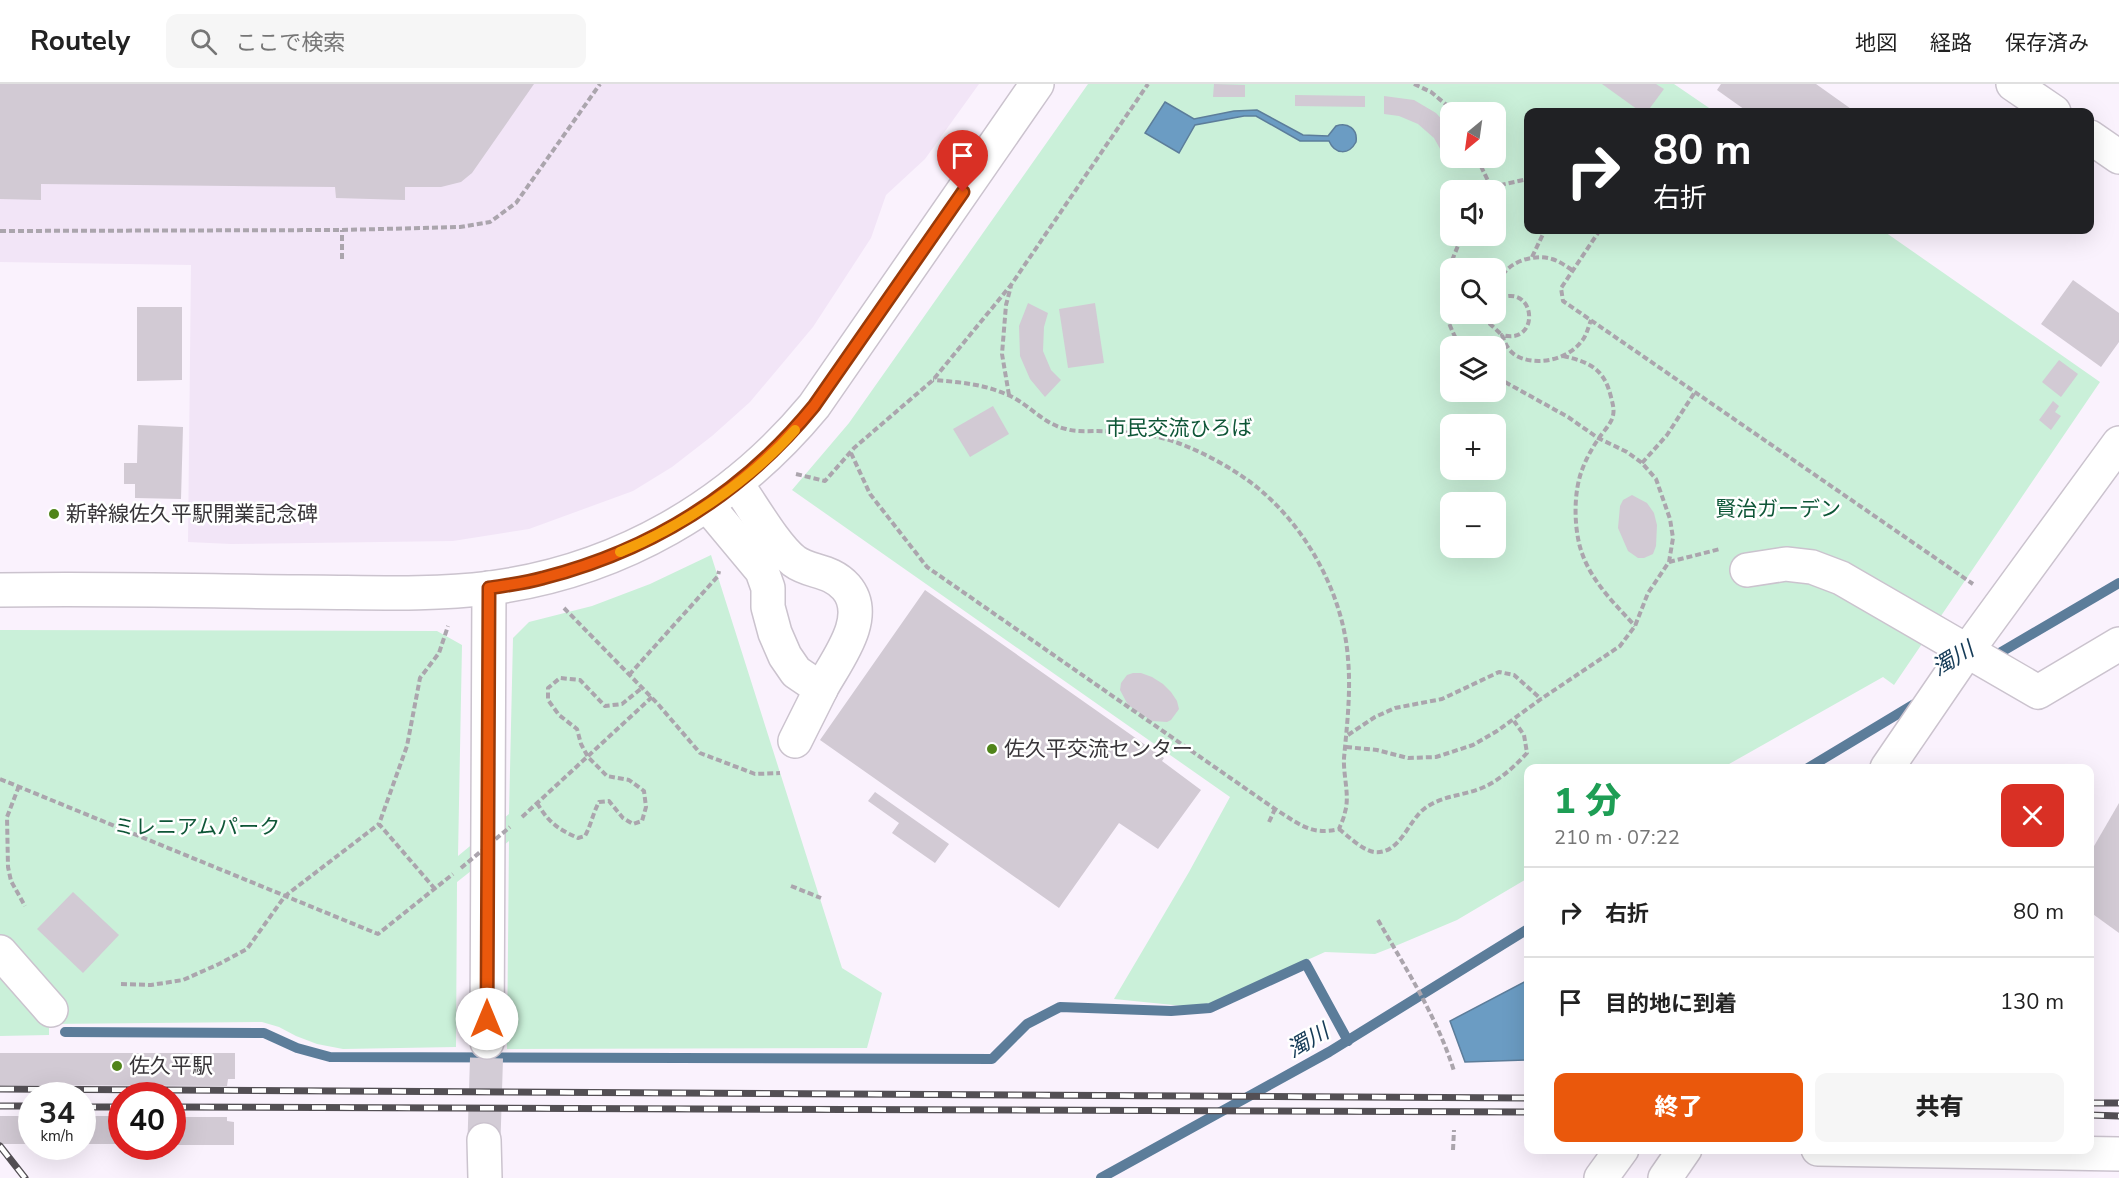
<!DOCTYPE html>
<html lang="ja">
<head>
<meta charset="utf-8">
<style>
	body { margin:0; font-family:"Nunito Sans","Noto Sans JP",sans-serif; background:#f6f6f6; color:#222; height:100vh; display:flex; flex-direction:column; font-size:22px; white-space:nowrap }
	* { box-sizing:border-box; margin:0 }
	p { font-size:20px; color:#767676 }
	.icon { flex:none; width:33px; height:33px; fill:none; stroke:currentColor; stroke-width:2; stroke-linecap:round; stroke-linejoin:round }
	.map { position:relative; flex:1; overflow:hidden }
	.drawer { position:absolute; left:1524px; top:680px; width:570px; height:390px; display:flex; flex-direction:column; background:#fff; border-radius:12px; box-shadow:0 6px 24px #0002 }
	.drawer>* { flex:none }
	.banner { position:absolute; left:1524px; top:24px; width:570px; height:126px; border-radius:12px; box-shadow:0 6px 24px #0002; background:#202124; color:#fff; overflow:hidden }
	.needle { width:39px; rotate:209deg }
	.buttons { position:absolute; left:1440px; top:18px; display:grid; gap:12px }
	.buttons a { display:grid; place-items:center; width:66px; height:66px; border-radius:12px; background:#fff; box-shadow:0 6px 24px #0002; font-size:30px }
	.speed { position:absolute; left:18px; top:998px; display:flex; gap:12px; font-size:30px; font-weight:700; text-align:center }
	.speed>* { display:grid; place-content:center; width:78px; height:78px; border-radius:50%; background:#fff; box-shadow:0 6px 24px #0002; line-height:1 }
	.speed small { font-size:15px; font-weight:400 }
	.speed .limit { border:9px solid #d22; background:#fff; color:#111 }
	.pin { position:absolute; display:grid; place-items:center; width:51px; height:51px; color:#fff; margin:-62px -26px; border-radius:50% 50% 50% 0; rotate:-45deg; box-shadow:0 0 6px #0007 }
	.pin .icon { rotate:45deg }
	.me { position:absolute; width:66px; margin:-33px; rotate:0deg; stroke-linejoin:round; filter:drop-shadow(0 0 4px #0008) }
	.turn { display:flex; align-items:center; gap:21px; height:126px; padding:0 30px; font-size:27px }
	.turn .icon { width:78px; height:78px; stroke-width:2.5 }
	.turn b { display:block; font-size:42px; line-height:51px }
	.round { display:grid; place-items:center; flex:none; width:63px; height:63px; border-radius:12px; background:#f6f6f6 }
	.overview { display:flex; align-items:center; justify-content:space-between; height:102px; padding:0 30px }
	h1 { font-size:36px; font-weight:800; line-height:45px; color:#1e9e55 }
	.primary-button { display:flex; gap:12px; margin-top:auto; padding:12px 30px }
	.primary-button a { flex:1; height:69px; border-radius:12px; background:#ea580c; color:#fff; font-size:24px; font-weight:800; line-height:69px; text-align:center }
	.primary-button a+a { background:#f6f6f6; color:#222 }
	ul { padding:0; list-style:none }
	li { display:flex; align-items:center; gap:18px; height:90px; padding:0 30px; border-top:2px solid #e0e0e0 }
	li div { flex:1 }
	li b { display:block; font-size:22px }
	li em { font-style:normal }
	header { display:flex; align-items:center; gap:36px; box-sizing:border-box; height:84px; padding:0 30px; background:#fff; border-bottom:2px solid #e0e0e0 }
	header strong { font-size:28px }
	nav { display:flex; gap:33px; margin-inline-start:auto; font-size:21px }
	.search { width:420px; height:54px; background:#f6f6f6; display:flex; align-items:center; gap:15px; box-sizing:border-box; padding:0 21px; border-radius:12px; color:#767676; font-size:22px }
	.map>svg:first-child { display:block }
</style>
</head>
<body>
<header>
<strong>Routely</strong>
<div class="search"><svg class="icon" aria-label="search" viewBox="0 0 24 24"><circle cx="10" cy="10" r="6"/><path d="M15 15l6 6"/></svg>ここで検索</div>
<nav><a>地図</a><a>経路</a><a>保存済み</a></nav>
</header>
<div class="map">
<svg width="2119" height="1094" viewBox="0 0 2119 1094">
	<rect width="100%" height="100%" fill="#faf2fd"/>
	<polygon fill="#f2e5f7" points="0,0 979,0 925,75 886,111 871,154 813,243 750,318 712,352 672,383 633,407 529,445 453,457 231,460 188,458 191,181 0,178"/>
	<g fill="#caf0d9" fill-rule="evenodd">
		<path d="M1088,0h586l41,28h-187v118h354l218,152 -206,303 -11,-8 -161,91h-194v110l-71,42 -64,27 -18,7 -50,-2 -113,51 -29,3 -69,-7 75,-127 41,-75 -438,-307 57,-67zM1450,28h46v46h-46zM1450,106h46v46h-46zM1450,184h46v46h-46zM1450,262h46v46h-46zM1450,340h46v46h-46zM1450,418h46v46h-46z"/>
		<polygon points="711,471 842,884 882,909 867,964 507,965 509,757 457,798 456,963 343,965 317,960 296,952 279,943 262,938 49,940 49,951 0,952 0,546 437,547 462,561 458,772 509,730 513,554 529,538 592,522 650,500"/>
	</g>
	<g fill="#6b9cc3" stroke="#5c7d9a" stroke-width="1.5">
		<path d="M1165,18l29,17 40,-8 23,-1 46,25 25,1 8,-10c12,-4 22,3 20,16 -7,13 -21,13 -27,-1h-29l-44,-25h-12l-49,9 -16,28 -34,-20z"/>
		<polygon points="1528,896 1528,976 1465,978 1450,937"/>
	</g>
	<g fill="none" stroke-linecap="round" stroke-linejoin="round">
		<g stroke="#5c7d9a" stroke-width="10">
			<polyline points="1991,574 2119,499"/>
			<polyline points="1808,684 1921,616"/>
			<polyline points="65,948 264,949 297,964 330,973 992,975 1027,940 1060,923 1171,927 1210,924 1306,880 1348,957"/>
			<polyline points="1101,1094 1329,968 1528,845"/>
		</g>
	</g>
	<g fill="#d2cad4">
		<polygon points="0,0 534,0 472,89 461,98 441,103 405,103 405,116 336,114 335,103 41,100 41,116 0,115"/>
		<polygon points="1214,0 1245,1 1245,13 1213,13"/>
		<polygon points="1602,0 1656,0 1664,5 1647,28 1641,28"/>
		<polygon points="1721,0 1816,0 1854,27 1748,28 1717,6"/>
		<polygon points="1295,11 1365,12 1365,23 1295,22"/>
		<polygon points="1384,12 1414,16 1436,29 1450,44 1450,67 1443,70 1434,54 1418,40 1399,32 1384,30"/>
		<polygon points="2073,196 2119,229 2119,258 2101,283 2041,240"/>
		<polygon points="1028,219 1048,229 1044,243 1043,267 1051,286 1061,296 1045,313 1030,295 1020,272 1019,242"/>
		<polygon points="1095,219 1104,279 1068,284 1059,225"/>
		<polygon points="137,223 182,223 182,296 137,297"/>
		<polygon points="2059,276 2078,290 2061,313 2042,298"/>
		<polygon points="2053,317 2059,322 2055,328 2061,332 2051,346 2039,336"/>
		<polygon points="993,322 1009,350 970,373 953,345"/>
		<polygon points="138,341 183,343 181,415 135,414 135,400 124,400 124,379 137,379"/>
		<polygon points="1632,411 1647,419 1654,429 1657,441 1656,462 1653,470 1644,474 1638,474 1628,467 1618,444 1620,422 1623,416"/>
		<polygon points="925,506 1164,674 1162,677 1201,706 1158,765 1119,739 1059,824 820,656"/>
		<polygon points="1133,589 1141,589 1152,593 1163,600 1171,608 1177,617 1179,625 1171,636 1167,638 1152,637 1128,621 1120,606 1121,599 1127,591"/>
		<polygon points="875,708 949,760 935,779 892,749 899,739 868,717"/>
		<polygon points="2119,719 2119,849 2090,828 2090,769"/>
		<polygon points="73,808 119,851 83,889 37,845"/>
		<polygon points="0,969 235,969 235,995 228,995 227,1002 0,1001"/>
		<rect x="0" y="1032" width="32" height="28"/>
		<rect x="82" y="1032" width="40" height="28"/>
		<polygon points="172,1033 227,1033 227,1037 234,1038 234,1061 172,1061"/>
	</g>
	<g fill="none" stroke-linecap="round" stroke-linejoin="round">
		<polyline stroke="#d3ccd6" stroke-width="33" stroke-dasharray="33 16" stroke-linecap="butt" points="484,1056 487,958"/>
		<defs>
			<g id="minor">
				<path d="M736,399c16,22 38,62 58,78 16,12 36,8 52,26 26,30 -10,74 -24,100 -9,18 -18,36 -27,54"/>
				<polyline points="707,421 762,487 768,504 768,523 775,549 785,572 796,588 821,605"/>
				<polyline points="1747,486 1786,480 1812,483 1841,494 2038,608 2119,560"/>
				<path d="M0,506c100,-2 200,1 299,2 63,0 128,4 191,-4 129,-17 241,-82 324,-182l223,-322"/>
				<polyline points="1887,684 1967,567 2119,359"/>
				<polyline points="0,868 51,926"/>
				<polyline points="487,958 489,504"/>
				<polyline points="484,1056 485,1094"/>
				<polyline points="1818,1065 2119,1070"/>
				<polyline points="1601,1094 1622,1065"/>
				<polyline points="1665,1094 1685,1065"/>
			</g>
			<g id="major">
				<polyline points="2013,0 2054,28"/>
				<polyline points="2090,53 2119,73"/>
			</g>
		</defs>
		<use href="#minor" stroke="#cbc3ce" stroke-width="36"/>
		<use href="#major" stroke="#cbc3ce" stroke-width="36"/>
		<g stroke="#aba5ad" stroke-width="4" stroke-dasharray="6 3" stroke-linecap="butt">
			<polyline points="1414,0 1431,8 1455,28"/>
			<polyline points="1477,74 1491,103 1488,106"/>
			<polyline points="1491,103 1528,95"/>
			<polyline points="1600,146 1561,204 1563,217 1973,500"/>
			<polyline points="0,147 342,146 460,143 490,138 516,119 600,0"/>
			<polyline points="1532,173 1545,146"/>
			<polyline points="342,175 342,146"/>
			<path d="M1572,186c-6,-4 -13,-9 -20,-11 -16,-5 -38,1 -48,14 -6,8 -7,18 -8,27 40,-21 46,46 6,35 3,8 6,15 13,20 20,12 52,5 66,-13 5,-5 7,-14 10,-22"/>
			<polyline points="1489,230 1490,240 1502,251"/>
			<path d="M1460,262c-26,-46 -17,-64 2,-110"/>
			<path d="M1563,272c26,6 41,12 48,41 2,8 4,14 1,22 -3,7 -9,13 -13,19 -7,10 -13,21 -17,32 -8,21 -8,51 -3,73 8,34 33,58 56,83"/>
			<polyline points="1009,311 1002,270 1006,221 1011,202"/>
			<path d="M851,369l19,41 57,73 348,242c23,14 35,27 64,20 2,-5 5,-11 6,-17 5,-16 -2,-37 -1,-54 3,-33 7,-66 4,-99 -4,-60 -37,-123 -81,-163 -22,-21 -61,-43 -89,-53 -27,-10 -53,-11 -81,-12 -10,0 -21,1 -31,-2 -23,-5 -37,-25 -58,-34 -24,-11 -49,-13 -75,-15"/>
			<polyline points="1642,379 1667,351 1695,308"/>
			<polyline points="796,390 825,397 854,364 933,296 1011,201 1148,0"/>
			<polyline points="1669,478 1720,465"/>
			<polyline points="564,524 657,619 700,669 755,690 780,689"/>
			<polyline points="629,591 718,492 719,487"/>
			<polyline points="1348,651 1375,633 1395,624 1442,615 1499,588 1514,591 1541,615"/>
			<polyline points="1346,663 1377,666 1408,674 1436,673 1473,661 1497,647 1541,615 1620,562 1635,542 1648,509 1669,478 1673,454 1670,435 1656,395 1642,379 1627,368 1598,354 1568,333 1496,293"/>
			<polyline points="0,695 378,850 453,790"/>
			<polyline points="19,702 7,733 8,783 11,797 25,822"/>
			<path d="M537,719c12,20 21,26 41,35l7,-2c6,-11 8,-23 14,-34l10,-1 14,17 10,6 9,-3 4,-14 -2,-16 -15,-11 -22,-4 -19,-19 -7,-13 -4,-15 -18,-14 -11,-15v-12l12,-10 20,2 25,26 17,-2 20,-16"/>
			<polyline points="522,733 652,613"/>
			<polyline points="1269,738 1275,725"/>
			<path d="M1339,745c9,7 23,21 35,23 26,3 34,-31 50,-43 18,-14 40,-13 60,-22 16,-7 31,-21 43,-34l-3,-18 -10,-14"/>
			<polyline points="791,802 821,814"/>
			<polyline points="435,805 379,740 407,662 420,594 439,569 448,542"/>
			<path d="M1378,836c28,49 59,97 76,151"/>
			<polyline points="121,900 151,901 183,896 219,880 247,865 285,812 379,740"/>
			<polyline points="1453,1066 1454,1046"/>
		</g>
		<use href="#minor" stroke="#fff" stroke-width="33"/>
		<use href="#major" stroke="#fff" stroke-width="33"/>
		<defs>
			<g id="rail">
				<polyline points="0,1005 1528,1014"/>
				<polyline points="2090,1019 2119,1019"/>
				<polyline points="0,1022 32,1022"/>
				<polyline points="82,1023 122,1023"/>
				<polyline points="172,1023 1528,1028"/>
				<polyline points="2090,1031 2119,1032"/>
				<polyline points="0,1062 25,1094"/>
			</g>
		</defs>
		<use href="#rail" stroke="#534f54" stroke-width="7"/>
		<use href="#rail" stroke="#fff" stroke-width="4.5" stroke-dasharray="14" stroke-linecap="butt"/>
		<polyline stroke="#aba5ad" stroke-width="4" stroke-dasharray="6 3" stroke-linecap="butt" points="461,784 510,743"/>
	</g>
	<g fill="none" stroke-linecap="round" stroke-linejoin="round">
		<defs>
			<path id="route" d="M487,935l2,-431c18,-3 37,-5 54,-10 110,-28 199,-84 271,-172l149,-214"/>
		</defs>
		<use href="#route" stroke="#983908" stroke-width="15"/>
		<use href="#route" stroke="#ea580c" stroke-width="10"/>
		<path stroke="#f59e0b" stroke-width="10" d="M620,468c62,-25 131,-72 175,-122"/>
	</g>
	<g fill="#50841a" stroke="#fff" stroke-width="2">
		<circle cx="54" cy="430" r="6"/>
		<circle cx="992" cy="665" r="6"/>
		<circle cx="117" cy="982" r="6"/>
	</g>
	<g text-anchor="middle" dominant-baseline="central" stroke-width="5" stroke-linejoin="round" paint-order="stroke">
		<g font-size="21" fill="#0e5637" stroke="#fff">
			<text x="1179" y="344">市民交流ひろば</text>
			<text x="1778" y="425">賢治ガーデン</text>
			<text x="197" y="743">ミレニアムパーク</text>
		</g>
		<g font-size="21" fill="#383539" stroke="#fff" text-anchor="start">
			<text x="66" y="430">新幹線佐久平駅開業記念碑</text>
			<text x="1004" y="665">佐久平交流センター</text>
			<text x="129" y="982">佐久平駅</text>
		</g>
		<g font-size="22" font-style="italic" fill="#153b57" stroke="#fff">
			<text transform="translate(1953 575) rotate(-31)">濁川</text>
			<text transform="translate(1308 957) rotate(-30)">濁川</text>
		</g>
	</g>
</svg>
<div class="buttons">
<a><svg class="needle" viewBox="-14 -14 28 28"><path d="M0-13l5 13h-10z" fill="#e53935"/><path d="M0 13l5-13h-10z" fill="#767676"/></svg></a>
<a><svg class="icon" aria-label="sound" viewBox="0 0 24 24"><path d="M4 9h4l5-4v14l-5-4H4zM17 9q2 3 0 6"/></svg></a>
<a><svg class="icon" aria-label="search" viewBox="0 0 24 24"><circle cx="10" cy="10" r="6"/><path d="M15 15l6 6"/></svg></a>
<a><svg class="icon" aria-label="layers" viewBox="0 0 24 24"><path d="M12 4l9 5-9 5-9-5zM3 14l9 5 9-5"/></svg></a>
<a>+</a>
<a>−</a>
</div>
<div class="speed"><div>34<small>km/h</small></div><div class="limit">40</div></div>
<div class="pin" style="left:963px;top:108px;background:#d93025"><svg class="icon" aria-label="arrive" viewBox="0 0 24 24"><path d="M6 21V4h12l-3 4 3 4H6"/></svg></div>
<svg class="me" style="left:487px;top:935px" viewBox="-20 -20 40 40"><circle r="19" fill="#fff"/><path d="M0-13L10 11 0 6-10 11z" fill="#ea580c"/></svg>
<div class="banner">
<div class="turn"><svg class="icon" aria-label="right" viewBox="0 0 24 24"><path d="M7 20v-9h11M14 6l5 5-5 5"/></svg><div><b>80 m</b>右折</div></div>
</div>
<section class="drawer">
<div class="overview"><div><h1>1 分</h1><p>210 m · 07:22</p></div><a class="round" style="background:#d93025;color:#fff"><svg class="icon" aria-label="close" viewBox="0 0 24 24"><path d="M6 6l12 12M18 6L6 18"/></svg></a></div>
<ul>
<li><svg class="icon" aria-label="right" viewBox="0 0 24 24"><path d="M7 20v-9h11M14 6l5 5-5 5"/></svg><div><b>右折</b></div><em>80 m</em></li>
<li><svg class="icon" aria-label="arrive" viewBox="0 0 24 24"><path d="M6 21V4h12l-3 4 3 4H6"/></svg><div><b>目的地に到着</b></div><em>130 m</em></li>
</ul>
<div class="primary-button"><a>終了</a><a>共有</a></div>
</section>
</div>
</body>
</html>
